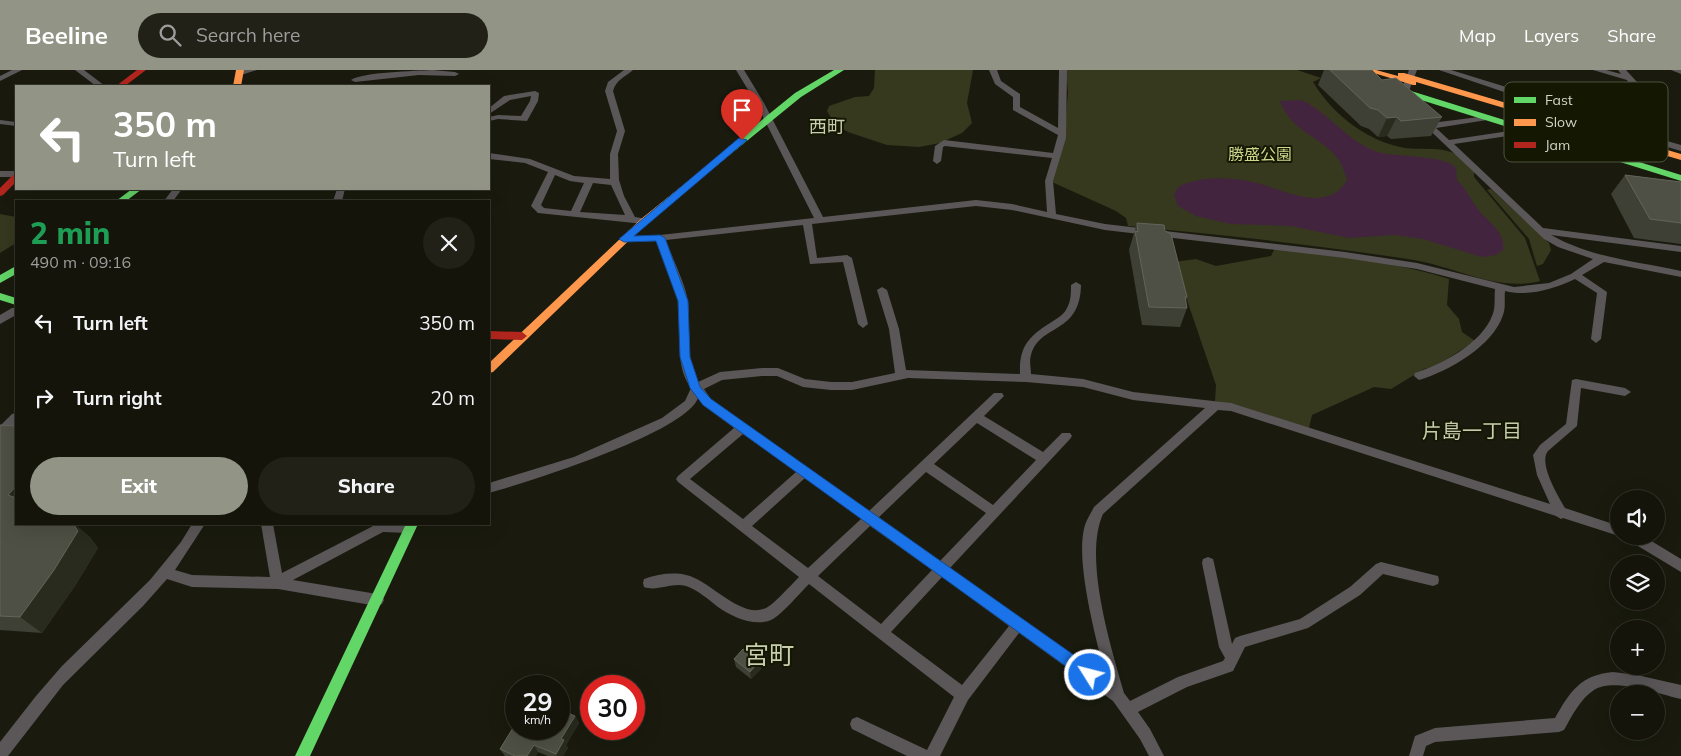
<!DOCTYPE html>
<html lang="en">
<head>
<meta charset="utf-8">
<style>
	body { margin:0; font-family:Mulish,"Noto Sans JP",sans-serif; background:#212118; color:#f1f3f6; height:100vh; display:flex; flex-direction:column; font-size:19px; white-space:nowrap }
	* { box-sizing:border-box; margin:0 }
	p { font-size:16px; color:#9d9e9c }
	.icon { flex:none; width:28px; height:28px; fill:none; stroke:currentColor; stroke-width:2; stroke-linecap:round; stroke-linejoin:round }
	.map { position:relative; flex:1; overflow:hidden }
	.details { position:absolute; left:15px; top:130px; width:475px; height:325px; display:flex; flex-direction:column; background:#14140a; border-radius:0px; box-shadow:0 5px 20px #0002,0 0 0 1px #33332b }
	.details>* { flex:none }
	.hud { position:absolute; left:15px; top:15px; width:475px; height:105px; border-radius:0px; box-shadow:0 5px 20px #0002,0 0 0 1px #33332b; background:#929486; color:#fff; overflow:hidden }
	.tools { position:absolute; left:1610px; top:420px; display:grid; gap:10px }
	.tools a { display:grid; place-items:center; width:55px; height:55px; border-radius:50%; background:#14140a; box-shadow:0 5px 20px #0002,0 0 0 1px #33332b; font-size:25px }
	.speed { position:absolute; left:505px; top:605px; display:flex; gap:10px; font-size:25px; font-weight:700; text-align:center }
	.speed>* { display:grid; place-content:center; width:65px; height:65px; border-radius:50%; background:#14140a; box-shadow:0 5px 20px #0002,0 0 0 1px #33332b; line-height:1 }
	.speed small { font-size:12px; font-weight:400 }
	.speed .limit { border:8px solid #d22; background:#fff; color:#111 }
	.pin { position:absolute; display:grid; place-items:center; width:42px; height:42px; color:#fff; margin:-51px -21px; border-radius:50% 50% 50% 0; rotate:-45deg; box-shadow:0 0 5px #0007 }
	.pin .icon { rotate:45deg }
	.me { position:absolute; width:55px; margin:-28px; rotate:306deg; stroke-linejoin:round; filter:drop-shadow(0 0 4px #0008) }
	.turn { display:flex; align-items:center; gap:18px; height:105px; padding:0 15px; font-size:22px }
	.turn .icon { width:65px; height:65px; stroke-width:2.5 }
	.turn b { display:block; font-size:35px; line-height:42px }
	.round { display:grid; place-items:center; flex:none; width:52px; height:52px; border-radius:26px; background:#212118 }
	.summary { display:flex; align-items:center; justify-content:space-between; height:85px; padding:0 15px }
	h1 { font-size:30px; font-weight:800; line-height:38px; color:#1e9e55 }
	.action { display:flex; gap:10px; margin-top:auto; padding:10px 15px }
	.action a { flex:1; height:58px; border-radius:30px; background:#929486; color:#fff; font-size:20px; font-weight:800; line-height:58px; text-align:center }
	.action a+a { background:#212118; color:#f1f3f6 }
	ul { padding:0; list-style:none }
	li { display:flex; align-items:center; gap:15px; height:75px; padding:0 15px }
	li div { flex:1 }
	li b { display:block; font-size:19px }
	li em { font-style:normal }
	header { display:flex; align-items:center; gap:30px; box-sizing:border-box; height:70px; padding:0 25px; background:#929486; color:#fff }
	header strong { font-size:24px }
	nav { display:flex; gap:28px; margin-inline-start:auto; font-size:18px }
	.search { width:350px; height:45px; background:#212118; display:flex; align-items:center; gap:12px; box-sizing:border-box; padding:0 18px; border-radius:28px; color:#9d9e9c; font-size:19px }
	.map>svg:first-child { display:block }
</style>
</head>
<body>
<header>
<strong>Beeline</strong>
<div class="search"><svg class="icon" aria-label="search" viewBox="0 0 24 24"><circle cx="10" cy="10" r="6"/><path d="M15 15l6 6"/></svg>Search here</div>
<nav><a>Map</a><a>Layers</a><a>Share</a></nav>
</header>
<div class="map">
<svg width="1681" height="686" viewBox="0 0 1681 686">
	<rect width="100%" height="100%" fill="#1a1b0e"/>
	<g fill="#36391e">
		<polygon points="875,0 973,0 967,33 972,53 962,63 940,73 919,77 887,75 848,62 835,54 827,41 829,36 855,27 869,26 874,18"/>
		<path d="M1066,0h231l24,8 -8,4c20,33 54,59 92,66 14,2 32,-1 46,4 8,2 17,15 23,20v5l51,61 15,43c-43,11 -84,-14 -126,-21 -95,-15 -191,-25 -286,-34l-2,-8 -10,-7 -64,-29 12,-43 4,-46z"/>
		<polygon points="1491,119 1549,173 1551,180 1543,194 1537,196 1529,169 1487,120"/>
		<polygon points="0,144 16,147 16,173 0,183"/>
		<path d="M1275,178c58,8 118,13 174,31l-2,26 12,14 3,13 13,9 -39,25 -12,3 -33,20 -17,-2 -62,28 -3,13 -73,-23 -21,-4 1,-16 -42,-123 22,-3 20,7 55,-10z"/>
	</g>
	<path fill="#43243e" d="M1301,30c29,13 46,42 77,52 13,5 74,3 78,17 1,2 0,8 1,11 8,8 12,16 18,25 9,15 31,25 28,45l-7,5 -14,2 -59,-18 -29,-4 -45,3 -58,-12 -60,-2 -35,-8 -18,-10 -4,-11c5,-12 10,-11 21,-14 17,-4 36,-3 53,0 31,5 78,36 99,-1 -2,-6 -4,-13 -7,-18 -16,-26 -47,-27 -60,-61z"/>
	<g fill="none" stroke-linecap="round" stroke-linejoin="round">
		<g fill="#5b5759" fill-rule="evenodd">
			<polygon points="12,0 22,0 0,11 0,6"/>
			<polygon points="75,0 84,0 105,16 96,16"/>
			<polygon points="244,0 257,0 241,5 237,3"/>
			<path d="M432,0l23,2 4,2 -4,2 -36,-1 -64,7 -4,-2c12,-8 64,-9 81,-10z"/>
			<path d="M624,0h9c-8,7 -17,10 -20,21l12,40 -7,23 1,26 5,16 11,21 12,2 2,2 -5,3 -106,-11 -7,-7 17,-34 -23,-9 -36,-4v-6l41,6 44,17 36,3v-25l7,-23 -12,-40 3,-9zM555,105l15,6 14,2 -13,28 -27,-3 -3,-3zM593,113l18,2 14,30 -45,-3z"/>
			<path d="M736,0h8l20,33 59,114 153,-17 36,4 35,8 -2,-31 7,-23 -107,-12 -2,1 -2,14 -4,3 -4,-3 2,-15 9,-6 109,13 5,-18 -45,-25v-13l-18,-13 -6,-14h8l4,11 19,13v13l38,21 1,-58h8l-1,68 -13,43 3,33 49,10 240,28 72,11 97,24 35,-4 22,-9 22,-15 -35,-12 -14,-8 -125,-119 4,-2 8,5 56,-7 4,2 -4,2 -51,8 13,12 81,-12v4l-3,1 -73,11 89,84 138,18v6l-130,-17c41,23 85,26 130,36v6l-77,-15 -22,13 25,17 -6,47 -5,4 -5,-4 6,-46 -22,-14c-21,10 -47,18 -70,12 -1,8 1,16 -2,24 -10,31 -54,56 -84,65l-5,-4 1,-3c26,-8 67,-30 77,-57 4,-8 2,-19 3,-27l-78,-20 -72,-11 -240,-28 -93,-20 -36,-4 -164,18 5,34 30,-3 5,3 16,66 -5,4 -5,-4 -15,-62 -33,2 -7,-39 -137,15c6,18 20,45 22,62 3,23 -4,61 10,80l22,-10 42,-4h16l27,11 26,3h21l43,-9 -6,-44 -12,-39 5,-3 5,3 12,39 7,41 114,4c-1,-27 8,-37 30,-51 6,-4 14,-8 17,-15 4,-7 4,-15 4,-23l5,-3 5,3c-1,50 -41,38 -50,70 -2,6 0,13 0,19l52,5 50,13 98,11 319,101 -13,-29 -4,-20 7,-10 26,-21 6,-44 4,-1 49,9 6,4 -6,4 -44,-8 -4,38 -29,25c-10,12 10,45 17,57l54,18v10l-56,-18 -2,1 -5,-3 -325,-105 -13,-1 -115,104c-20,44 8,133 21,179l6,8 48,-24 45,-16 2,-3 -6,-11 -17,-84 1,-4 5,-2 5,2 1,4 18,81 3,-6 5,-2 60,-17 50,-32 26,-23 5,-2 57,14 1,4 -1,4 -5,2 -50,-12 -23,21 -52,33 -63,19 -12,24 -46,16 -49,25 12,17 14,27h-15l-9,-17 -27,-38 -94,-68 -51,67 -28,56h-33l-55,-27 -2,-5 2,-5 5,-2 70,33 27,-53 -145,-113c-10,10 -25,28 -36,35 -17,9 -41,-2 -55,-12 -9,-7 -20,-17 -32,-21 -14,-4 -29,6 -42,1l-1,-4 1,-4c13,-5 30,-7 42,-4 24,5 55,45 80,33 7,-3 26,-24 33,-31l-121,-95 -2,-3 2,-3 56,-48 -31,-23 -5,-7c-13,35 -170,84 -209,95v-10l85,-26 88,-39 23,-17 6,-13c-19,-26 -7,-59 -13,-88 -5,-20 -15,-40 -22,-59l-32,1 -3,-1v-4l39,-2 154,-17 -58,-115zM762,306h15l26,11 28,3h21l56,-12 118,4 57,5 50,13 72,8 -111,99c-3,6 -7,12 -9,18 -11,35 12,117 21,154l-156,-111 120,-129 2,-3 -2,-3h-8l-19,19 -59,-36 20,-20 -2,-3h-8l-125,118 -158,-112 -7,-10 18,-9zM977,353l59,37 -43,45 -59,-41zM743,364l53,38 -53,47 -53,-40zM926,402l60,41 -46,48 -62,-43zM805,408l56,41 -53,49 -56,-42zM870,456l62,44 -51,54 -63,-48zM942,507l67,49 -47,59 -71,-53z"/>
			<polygon points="1409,0 1417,0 1405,31 1398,33 1397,31"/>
			<polygon points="1439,0 1451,0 1519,21 1582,46 1657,68 1627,10 1593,0 1606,0 1621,4 1618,0 1626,0 1637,12 1667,71 1681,75 1681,81 1576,50 1513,25"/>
			<polygon points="1671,0 1681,0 1681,4"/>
			<polygon points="535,21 539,23 538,31 527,51 498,49 489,51 489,47 498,45 521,46 530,31 531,26 510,30 489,44 489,38 504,26"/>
			<polygon points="0,50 16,52 16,56 0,54"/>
			<rect x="0" y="101" width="16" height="6"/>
			<polygon points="173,119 182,119 173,131 164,131"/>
			<polygon points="337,119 345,119 342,131 333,131"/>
			<polygon points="12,238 16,238 16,245 0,254 0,245"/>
			<polygon points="16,343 16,354 4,366 0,367 0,356 12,344"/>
			<polygon points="192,454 205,454 175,500 192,505 270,507 261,454 273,454 282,503 377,454 413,454 416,458 414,462 410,463 383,462 293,510 377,524 382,526 384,530 382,534 377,536 278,519 192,517 167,509 143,536 63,615 8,686 0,686 0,672 36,626 62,596 150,510 181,472"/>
			<polygon points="1626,466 1643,466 1681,489 1681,502 1628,470"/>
			<path d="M1613,602l24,3 44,10v14c-22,-5 -67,-22 -87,-9 -14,9 -22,26 -30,40l-5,2 -124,10 -9,4 -3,10h-14l6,-20 20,-8 120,-10c15,-26 25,-43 58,-46z"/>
		</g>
		<g fill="#63d668" fill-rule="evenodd">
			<polygon points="834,0 844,0 801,27 732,83 726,83 726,79 795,23"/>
			<polygon points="1389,16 1395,16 1681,105 1681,111 1389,20"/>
			<polygon points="132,119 142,119 126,131 116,131"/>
			<polygon points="16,196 16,204 0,213 0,205"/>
			<polygon points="0,223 16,228 16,235 0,230"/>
			<polygon points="406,454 418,454 310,686 295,686"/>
		</g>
		<g fill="#ff974d" fill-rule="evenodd">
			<polygon points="236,0 244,0 241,16 233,16"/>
			<polygon points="1364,0 1376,0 1398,6 1398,3 1404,3 1681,84 1681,90 1416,12 1416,15 1413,15"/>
			<polygon points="729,78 733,81 732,83 647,153 493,302 489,303 489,293 641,149"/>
		</g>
		<g fill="#b3261e" fill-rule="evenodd">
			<polygon points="137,0 146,0 125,16 116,16"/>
			<polygon points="16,104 16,112 3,125 0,126 0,118 13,105"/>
			<polygon points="489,261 522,262 527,266 522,270 489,269"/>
		</g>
	</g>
	<g fill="#3e4035">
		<polygon points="1324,0 1372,0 1382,10 1442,47 1431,66 1391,69 1387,66 1378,67 1369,59 1361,56 1318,15"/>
		<polygon points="1625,105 1681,112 1681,174 1634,168 1611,124"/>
		<polygon points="1137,153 1165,161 1187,227 1186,231 1187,238 1180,257 1142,255 1129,180"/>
		<polygon points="0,355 16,454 89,466 98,478 75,516 42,563 0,560"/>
		<polygon points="734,589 759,591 761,599 751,609 736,597"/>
		<polygon points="575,646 579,653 566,675 568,678 563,686 548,686 538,682 536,686 505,686 500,679 516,659"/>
	</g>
	<g fill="#292b1f">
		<polygon points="1397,47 1387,66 1378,67 1387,48"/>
		<polygon points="16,416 16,432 8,425"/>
		<polygon points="73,454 75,454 89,466 98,478 75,516 42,563 20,547"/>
		<polygon points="759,591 761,599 751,609 750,602"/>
		<polygon points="575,646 579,653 566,675 568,678 563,686 557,686 556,684 561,669"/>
		<polygon points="534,675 538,682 536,686 527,686"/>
	</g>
	<g fill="#4e5045" stroke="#636559">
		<polygon points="1330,0 1372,0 1382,10 1396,8 1442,47 1401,51 1397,47 1387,48 1378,40 1370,38"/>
		<polygon points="1625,105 1681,112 1681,153 1650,149"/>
		<polygon points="1137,153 1164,155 1165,161 1171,164 1187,227 1185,227 1187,238 1149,237 1135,161 1138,162"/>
		<polygon points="0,355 16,356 16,416 8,425 16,428 16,454 73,454 78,461 54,500 20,547 0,546"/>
		<polygon points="743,579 759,591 750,602 734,589"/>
		<polygon points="559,639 575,646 561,669 564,670 556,684 534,675 527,686 515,686 500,679 516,653 516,659 559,659"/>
	</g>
	<polygon fill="#1a73e8" stroke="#114b97" points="739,68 747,70 634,166 660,165 665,168 688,231 690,287 700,317 711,329 1095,600 1097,605 1095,610 1090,612 1085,610 703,335 690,318 680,287 678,231 656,171 624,172 619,169"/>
	<g text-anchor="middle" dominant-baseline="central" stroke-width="4" stroke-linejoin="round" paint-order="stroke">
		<g font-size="16" fill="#ccd78b" stroke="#141701">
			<text x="1260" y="84">勝盛公園</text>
		</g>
		<g font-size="18" fill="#c7cdae" stroke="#141701">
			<text x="827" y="56">西町</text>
		</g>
		<g font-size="20" fill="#c7cdae" stroke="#141701">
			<text x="1472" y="360">片島一丁目</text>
		</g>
		<g font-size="25" fill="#c7cdae" stroke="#141701">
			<text x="769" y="584">宮町</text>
		</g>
	</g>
	<rect x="1504" y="12" width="164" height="80" rx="8" fill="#141701" stroke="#4d503c" stroke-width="1"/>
	<rect x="1514" y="27" width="22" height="6" fill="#63d668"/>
	<rect x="1514" y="49" width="22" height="7" fill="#ff974d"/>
	<rect x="1514" y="72" width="22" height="6" fill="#b3261e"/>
	<g font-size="14" fill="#d2d5c6">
		<text x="1545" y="35">Fast</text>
		<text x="1545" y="57">Slow</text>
		<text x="1545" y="80">Jam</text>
	</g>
</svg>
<div class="tools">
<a><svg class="icon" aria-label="sound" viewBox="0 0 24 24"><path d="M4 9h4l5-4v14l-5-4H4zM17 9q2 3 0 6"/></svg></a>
<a><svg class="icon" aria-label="layers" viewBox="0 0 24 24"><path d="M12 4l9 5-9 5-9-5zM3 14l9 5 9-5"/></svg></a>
<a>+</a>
<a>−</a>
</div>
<div class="speed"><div>29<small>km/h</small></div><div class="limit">30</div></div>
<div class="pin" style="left:742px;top:70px;background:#d93025"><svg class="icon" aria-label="arrive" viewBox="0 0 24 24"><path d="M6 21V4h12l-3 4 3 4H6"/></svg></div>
<svg class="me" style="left:1090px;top:605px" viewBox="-20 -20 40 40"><circle r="17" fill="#1a73e8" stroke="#fff" stroke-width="3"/><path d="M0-11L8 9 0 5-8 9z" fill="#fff"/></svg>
<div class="hud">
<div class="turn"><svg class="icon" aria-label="left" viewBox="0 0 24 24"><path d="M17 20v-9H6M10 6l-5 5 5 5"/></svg><div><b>350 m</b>Turn left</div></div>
</div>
<section class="details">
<div class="summary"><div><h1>2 min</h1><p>490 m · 09:16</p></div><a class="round"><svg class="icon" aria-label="close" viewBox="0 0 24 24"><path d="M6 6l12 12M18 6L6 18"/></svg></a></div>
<ul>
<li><svg class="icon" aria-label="left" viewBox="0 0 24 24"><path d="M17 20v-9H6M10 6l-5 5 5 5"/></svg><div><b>Turn left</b></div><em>350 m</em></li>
<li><svg class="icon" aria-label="right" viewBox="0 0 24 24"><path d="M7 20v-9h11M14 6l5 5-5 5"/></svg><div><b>Turn right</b></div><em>20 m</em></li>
</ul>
<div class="action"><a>Exit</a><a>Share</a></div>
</section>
</div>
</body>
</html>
